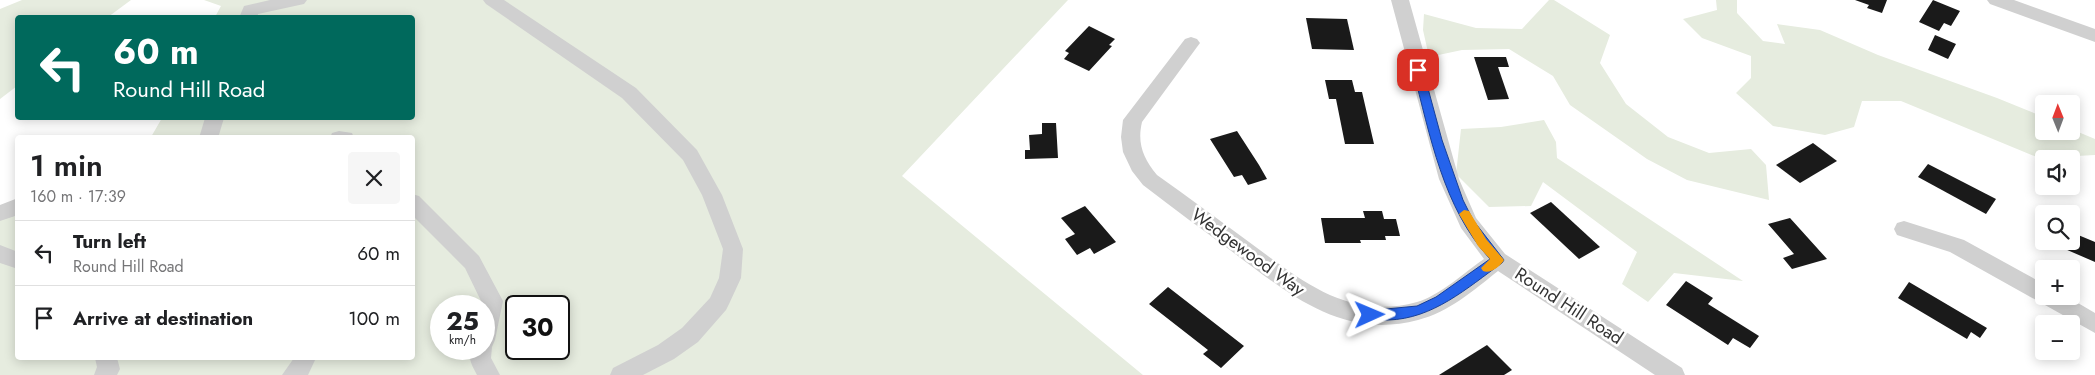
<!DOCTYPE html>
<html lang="en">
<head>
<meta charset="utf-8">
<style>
	body { margin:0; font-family:Jost,sans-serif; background:#f6f6f6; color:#202124; height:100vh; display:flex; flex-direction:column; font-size:19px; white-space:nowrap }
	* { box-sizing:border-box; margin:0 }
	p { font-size:16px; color:#757577 }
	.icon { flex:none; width:28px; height:28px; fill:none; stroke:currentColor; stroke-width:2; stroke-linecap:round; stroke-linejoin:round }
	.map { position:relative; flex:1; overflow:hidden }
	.details { position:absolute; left:15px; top:135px; width:400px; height:225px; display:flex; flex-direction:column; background:#fff; border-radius:5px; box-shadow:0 2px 12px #0003 }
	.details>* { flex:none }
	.guide { position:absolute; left:15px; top:15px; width:400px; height:105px; border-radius:5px; box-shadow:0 2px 12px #0003; background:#00695c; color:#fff; overflow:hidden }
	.needle { width:32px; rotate:359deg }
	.buttons { position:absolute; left:2035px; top:95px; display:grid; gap:10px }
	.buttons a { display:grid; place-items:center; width:45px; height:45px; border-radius:5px; background:#fff; box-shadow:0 2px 12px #0003; font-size:25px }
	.speed { position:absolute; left:430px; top:295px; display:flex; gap:10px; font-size:25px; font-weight:700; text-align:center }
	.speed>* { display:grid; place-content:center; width:65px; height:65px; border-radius:50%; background:#fff; box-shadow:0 2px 12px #0003; line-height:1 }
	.speed small { font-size:12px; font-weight:400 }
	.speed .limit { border:2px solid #111; border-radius:8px; background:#fff; color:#111 }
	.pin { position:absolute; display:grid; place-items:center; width:42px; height:42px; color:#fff; margin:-21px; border-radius:10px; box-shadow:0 2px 8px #0006 }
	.me { position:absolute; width:55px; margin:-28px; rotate:89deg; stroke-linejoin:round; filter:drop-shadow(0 0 4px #0008) }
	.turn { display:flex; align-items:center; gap:18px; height:105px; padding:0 15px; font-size:22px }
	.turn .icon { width:65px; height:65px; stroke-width:2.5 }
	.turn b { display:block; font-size:35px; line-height:42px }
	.round { display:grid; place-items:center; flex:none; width:52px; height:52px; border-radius:5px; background:#f6f6f6 }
	.overview { display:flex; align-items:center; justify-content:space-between; height:85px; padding:0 15px }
	h1 { font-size:30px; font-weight:600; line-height:38px }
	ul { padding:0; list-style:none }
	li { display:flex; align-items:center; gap:15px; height:65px; padding:0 15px; border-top:1px solid #e0e0e0 }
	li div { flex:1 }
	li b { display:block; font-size:19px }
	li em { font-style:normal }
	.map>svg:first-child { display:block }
</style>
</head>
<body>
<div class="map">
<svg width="2095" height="375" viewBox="0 0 2095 375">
	<rect width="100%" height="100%" fill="#fff"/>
	<g fill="#e6ecdf" fill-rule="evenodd">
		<polygon points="22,0 131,0 108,17 18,18 17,86 0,99 0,9"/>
		<path d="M204,0h864l-166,176 241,199h-1143v-165l17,-7 1,155h394v-220l-261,-1 11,-19h250v-100l-197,-1 6,-11zM441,306h43v43h-43zM516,306h43v43h-43z"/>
		<polygon points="1549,0 1554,0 1610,35 1600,63 1626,104 1668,137 1709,153 1751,149 1766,165 1769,200 1687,180 1647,159 1570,105 1553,76 1509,49 1462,50 1429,57 1423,30 1424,14 1476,28 1522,29"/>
		<polygon points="1716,0 1737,0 1737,13 1763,41 1785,44 1777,24 1820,30 1878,55 1997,98 2044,117 2044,131 2071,131 2071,129 2095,139 2095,155 2039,158 1901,101 1862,101 1854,127 1825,135 1773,126 1736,93 1751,78 1751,56 1702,38 1683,19 1717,10"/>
		<polygon points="1544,120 1556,142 1557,158 1743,281 1674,273 1648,302 1622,284 1637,252 1543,182 1531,206 1489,207 1456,174 1461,129 1501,127"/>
	</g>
	<g fill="#1a1a1a">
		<polygon points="1855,0 1887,0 1882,13 1867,8 1869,5"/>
		<polygon points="1933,0 1960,11 1951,26 1944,23 1939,31 1919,22"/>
		<polygon points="1306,18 1347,19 1354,50 1312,49"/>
		<polygon points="1089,26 1115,39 1109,45 1112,46 1089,71 1064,59 1069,53 1065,51"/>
		<polygon points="1935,35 1956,44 1948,59 1928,50"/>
		<polygon points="1474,57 1506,57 1509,67 1498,67 1509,99 1488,100"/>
		<polygon points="1325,80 1352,80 1355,92 1362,92 1374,144 1345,144 1336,99 1329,99"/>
		<polygon points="1042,123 1056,123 1058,158 1025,159 1025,150 1030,150 1029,135 1042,134"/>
		<polygon points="1237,131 1259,165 1267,179 1248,185 1242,175 1234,177 1210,139"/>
		<polygon points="1813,143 1837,161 1800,183 1776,165"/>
		<polygon points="1928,164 1996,199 1986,214 1918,177"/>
		<polygon points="1551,202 1600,247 1579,259 1530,213"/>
		<polygon points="1085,206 1116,242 1094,254 1090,248 1077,255 1065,239 1075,234 1061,218"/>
		<polygon points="1363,211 1382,211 1384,219 1396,219 1400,236 1385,236 1386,240 1360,240 1361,243 1325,243 1321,218 1365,218"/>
		<polygon points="1790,218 1827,259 1792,269 1783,258 1794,254 1768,224"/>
		<polygon points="2071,232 2095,242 2095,262 2058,246 2059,241 2071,241"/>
		<polygon points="1686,281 1713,298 1708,304 1759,336 1750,348 1733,338 1728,345 1666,305"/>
		<polygon points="1909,282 1987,328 1980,338 1971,332 1967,339 1898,298"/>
		<polygon points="1168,287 1244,346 1221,368 1203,354 1208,350 1149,304"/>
		<polygon points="1487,345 1512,370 1504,375 1439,375"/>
	</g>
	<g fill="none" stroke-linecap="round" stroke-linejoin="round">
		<g fill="#d0d0d0" fill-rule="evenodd">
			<polygon points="270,0 307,0 304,4 258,14 257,18 239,18 244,6"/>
			<polygon points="483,0 504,0 636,88 697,150 722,195 743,249 741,278 729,304 726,310 698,342 674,359 643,375 610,375 613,368 658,345 682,328 710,298 719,278 723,249 702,195 683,160 622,98 486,4"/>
			<path d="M1391,0h18l50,179 17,39 29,36 177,114 3,7h-30l-157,-104c-24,19 -49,41 -80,49 -75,20 -128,-25 -184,-67 -30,-22 -61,-45 -91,-68l-11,-14 -9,-19 -2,-15 2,-17 62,-81 6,-2 6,2 3,4 -3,4 -55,75c-5,21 1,36 15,53 31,22 61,44 92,67 52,38 99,79 168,60 22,-6 48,-30 67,-43l-23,-31 -22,-49z"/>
			<polygon points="1987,0 2014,0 2095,29 2095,42 1990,4"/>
			<polygon points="205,118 224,118 218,138 199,138"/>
			<polygon points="339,131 352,133 354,138 330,138 332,133"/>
			<path d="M412,194l7,2 60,60 24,45 -8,39 -3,7 -1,11 9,17h-23c-5,-10 -9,-15 -6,-26h13v-43h-4l1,-5 -16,-33 -53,-53z"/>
			<polygon points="18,198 18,215 0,221 0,205"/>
			<polygon points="1904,221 1964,240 2044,284 2044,296 2066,296 2095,313 2095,333 1950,252 1897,235 1894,229 1897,223"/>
			<polygon points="0,245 18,252 18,269 0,263"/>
			<polygon points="95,358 117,358 120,369 117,375 94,375 97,367"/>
			<polygon points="294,358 316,358 308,375 282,375"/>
		</g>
	</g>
	<path fill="#2563eb" stroke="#184099" d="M1418,66l5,4 19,70 21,60 10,20 31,40 -2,3c-35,25 -69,56 -114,57 -7,0 -16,1 -23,-1l-2,-4 2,-4 52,-5 19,-9 54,-38c-47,-51 -60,-124 -77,-189z"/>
	<path fill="#f59e0b" d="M1464,210l5,1 17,28 18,21c-4,7 -14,14 -21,11l-2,-3 9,-9 -12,-13 -19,-32z"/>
	<g text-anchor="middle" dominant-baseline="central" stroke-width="5" stroke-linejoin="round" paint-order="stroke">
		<g font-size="18" fill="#333" stroke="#fff">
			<text transform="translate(1248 252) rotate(36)">Wedgewood Way</text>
			<text transform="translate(1569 306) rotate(33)">Round Hill Road</text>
		</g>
	</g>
</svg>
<div class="buttons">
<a><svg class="needle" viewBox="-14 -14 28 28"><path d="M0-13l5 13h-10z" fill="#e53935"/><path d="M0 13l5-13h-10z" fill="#757577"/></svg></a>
<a><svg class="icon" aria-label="sound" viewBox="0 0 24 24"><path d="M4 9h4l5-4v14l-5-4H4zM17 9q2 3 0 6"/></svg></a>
<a><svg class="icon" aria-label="search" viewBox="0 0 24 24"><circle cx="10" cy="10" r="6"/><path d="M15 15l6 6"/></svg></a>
<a>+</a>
<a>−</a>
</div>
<div class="speed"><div>25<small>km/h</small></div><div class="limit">30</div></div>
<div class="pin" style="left:1418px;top:70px;background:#d93025"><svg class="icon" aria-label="arrive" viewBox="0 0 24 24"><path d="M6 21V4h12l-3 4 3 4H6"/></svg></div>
<svg class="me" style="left:1370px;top:315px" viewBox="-20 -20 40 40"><path d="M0-17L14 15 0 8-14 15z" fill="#2563eb" stroke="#fff" stroke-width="4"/></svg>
<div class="guide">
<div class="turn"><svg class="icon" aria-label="left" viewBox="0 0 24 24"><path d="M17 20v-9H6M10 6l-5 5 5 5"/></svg><div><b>60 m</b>Round Hill Road</div></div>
</div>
<section class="details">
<div class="overview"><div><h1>1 min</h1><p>160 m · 17:39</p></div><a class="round"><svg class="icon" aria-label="close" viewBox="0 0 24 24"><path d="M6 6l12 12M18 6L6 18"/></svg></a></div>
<ul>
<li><svg class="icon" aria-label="left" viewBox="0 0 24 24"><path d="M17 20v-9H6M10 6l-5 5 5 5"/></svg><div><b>Turn left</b><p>Round Hill Road</p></div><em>60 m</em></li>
<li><svg class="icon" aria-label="arrive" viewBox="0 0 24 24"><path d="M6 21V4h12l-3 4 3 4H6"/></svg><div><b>Arrive at destination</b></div><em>100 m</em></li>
</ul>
</section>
</div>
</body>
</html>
